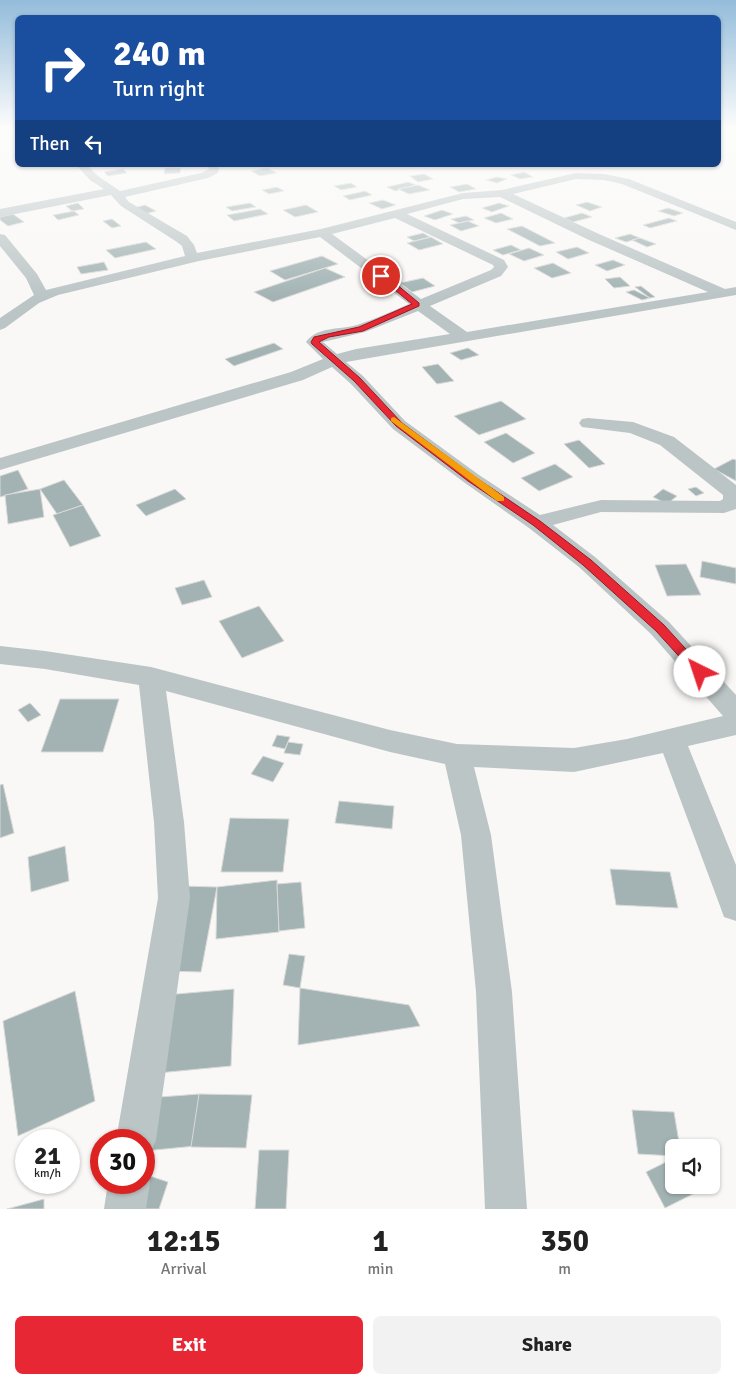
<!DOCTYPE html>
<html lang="en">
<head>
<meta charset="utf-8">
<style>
	body { margin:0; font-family:Signika,sans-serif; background:#f2f2f2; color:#222; height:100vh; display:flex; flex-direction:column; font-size:19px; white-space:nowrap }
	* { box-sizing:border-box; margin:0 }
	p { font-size:16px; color:#767676 }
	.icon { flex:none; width:28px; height:28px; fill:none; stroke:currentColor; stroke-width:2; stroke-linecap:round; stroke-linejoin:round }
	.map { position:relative; height:1209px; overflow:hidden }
	.panel { display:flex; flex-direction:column; background:#fff; flex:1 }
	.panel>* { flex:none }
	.hud { position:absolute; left:15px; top:15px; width:706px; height:152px; border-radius:8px; box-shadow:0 1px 4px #0004; background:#1a4fa0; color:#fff; overflow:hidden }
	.buttons { position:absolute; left:665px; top:1139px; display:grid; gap:10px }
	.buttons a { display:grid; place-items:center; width:55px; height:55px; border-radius:8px; background:#fff; box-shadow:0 1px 4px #0004; font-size:25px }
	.speed { position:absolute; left:15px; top:1129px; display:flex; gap:10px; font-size:25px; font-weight:700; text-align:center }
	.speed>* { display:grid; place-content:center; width:65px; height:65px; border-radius:50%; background:#fff; box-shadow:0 1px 4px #0004; line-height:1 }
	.speed small { font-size:12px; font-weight:400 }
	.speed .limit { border:8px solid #d22; background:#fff; color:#111 }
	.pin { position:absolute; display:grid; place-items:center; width:42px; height:42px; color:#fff; margin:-21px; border:2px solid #fff; border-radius:50%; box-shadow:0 1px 5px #0007 }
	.me { position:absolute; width:55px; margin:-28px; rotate:319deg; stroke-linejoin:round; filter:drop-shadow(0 0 4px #0008) }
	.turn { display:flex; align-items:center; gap:18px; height:105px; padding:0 15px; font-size:22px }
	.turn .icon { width:65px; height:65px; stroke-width:2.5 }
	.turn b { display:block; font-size:35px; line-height:42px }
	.then { display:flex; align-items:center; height:48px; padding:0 15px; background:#0003; gap:10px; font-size:19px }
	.eta { display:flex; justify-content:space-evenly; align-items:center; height:85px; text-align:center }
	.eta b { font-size:30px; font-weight:700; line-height:35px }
	.primary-button { display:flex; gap:10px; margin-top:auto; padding:10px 15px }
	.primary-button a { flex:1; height:58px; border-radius:8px; background:#e82734; color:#fff; font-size:20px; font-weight:700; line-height:58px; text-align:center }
	.primary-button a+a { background:#f2f2f2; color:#222 }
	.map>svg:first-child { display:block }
</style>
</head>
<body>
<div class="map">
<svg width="736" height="1209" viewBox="0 0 736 1209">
	<rect width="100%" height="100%" fill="#f9f8f6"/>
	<g fill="#a3b3b4" stroke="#dadad8">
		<polygon points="165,168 181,168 180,173 164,174"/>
		<polygon points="267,168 277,173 260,176 251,171"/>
		<polygon points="123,169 127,173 108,176 104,172"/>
		<polygon points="524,172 533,177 520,179 511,175"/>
		<polygon points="424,174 433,179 418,182 410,176"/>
		<polygon points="497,177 507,179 497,183 486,180"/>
		<polygon points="408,182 416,185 395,191 387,187"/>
		<polygon points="351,183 357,187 341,190 334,186"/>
		<polygon points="467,184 476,189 459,192 450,187"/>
		<polygon points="418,185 430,190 409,194 398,189"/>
		<polygon points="277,187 284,191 269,194 262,190"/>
		<polygon points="365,191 372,195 350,200 343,196"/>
		<polygon points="383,200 396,205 382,209 369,203"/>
		<polygon points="587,202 602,207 590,211 576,205"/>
		<polygon points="78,203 84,209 72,211 66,206"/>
		<polygon points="250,203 256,207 232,211 226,207"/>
		<polygon points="499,203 509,206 492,212 482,208"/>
		<polygon points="145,205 156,211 145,214 134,208"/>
		<polygon points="306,205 318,212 295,217 283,210"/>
		<polygon points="668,208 683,213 674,216 658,211"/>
		<polygon points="260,209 268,214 234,221 227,215"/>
		<polygon points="442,210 453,214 435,220 424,216"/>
		<polygon points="74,211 79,215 58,220 53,215"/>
		<polygon points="501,213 513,219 496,223 484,218"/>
		<polygon points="582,213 592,217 573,222 564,218"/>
		<polygon points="13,214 24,222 8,226 0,220 0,217"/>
		<polygon points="466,216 474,220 459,223 451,219"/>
		<polygon points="669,218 677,221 650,228 643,225"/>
		<polygon points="112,219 121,226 112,228 103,221"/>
		<polygon points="468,221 479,226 461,231 450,225"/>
		<polygon points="522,226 555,243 540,246 507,229"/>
		<polygon points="423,233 430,237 414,241 407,237"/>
		<polygon points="630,234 640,238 626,242 615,238"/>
		<polygon points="431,237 443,244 419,250 407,243"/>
		<polygon points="640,238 656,244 647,247 632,240"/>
		<polygon points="146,242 156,249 115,258 106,250"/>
		<polygon points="511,245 521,250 503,255 493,250"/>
		<polygon points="577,247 589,253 568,259 556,252"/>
		<polygon points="529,248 544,255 524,261 509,254"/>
		<polygon points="322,256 338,264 285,280 270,271"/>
		<polygon points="613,260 625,265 607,271 595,265"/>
		<polygon points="104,262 108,270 81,274 77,267"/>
		<polygon points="553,263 571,273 552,278 534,268"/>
		<polygon points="325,268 345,277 273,302 254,292"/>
		<polygon points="620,277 630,286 614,288 605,279"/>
		<polygon points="423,278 435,286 412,292 400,283"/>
		<polygon points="641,286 655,297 650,298 635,287"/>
		<polygon points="634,290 650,298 642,300 626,292"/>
		<polygon points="274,343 283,349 234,366 225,359"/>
		<polygon points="468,348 479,355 461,360 450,353"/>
		<polygon points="438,364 454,381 437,384 422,367"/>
		<polygon points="501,401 526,419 479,435 454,416"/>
		<polygon points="506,433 535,453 513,463 484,442"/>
		<polygon points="579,440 605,464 589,468 564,444"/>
		<polygon points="733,459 736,460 736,481 714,469"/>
		<polygon points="555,464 573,477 539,491 521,478"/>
		<polygon points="18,470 28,489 0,497 0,476"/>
		<polygon points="64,480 83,505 57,514 40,489"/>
		<polygon points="696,487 704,493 696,496 688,489"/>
		<polygon points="40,489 44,517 8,524 5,495"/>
		<polygon points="175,489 186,499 146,516 136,505"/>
		<polygon points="663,489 677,496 667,504 653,497"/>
		<polygon points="83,505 101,536 70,547 53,515"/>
		<polygon points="702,561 736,568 736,584 700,577"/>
		<polygon points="686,564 701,595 667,596 655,565"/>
		<polygon points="204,580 212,597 182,605 175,588"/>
		<polygon points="259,606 284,641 242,658 219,621"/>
		<polygon points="60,699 119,699 103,752 41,752"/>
		<polygon points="30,703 41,715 28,722 18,710"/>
		<polygon points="277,735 290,737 285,749 272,746"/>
		<polygon points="288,742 303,744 300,755 284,753"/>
		<polygon points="263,756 284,763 273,782 251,774"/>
		<polygon points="3,784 14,833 0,838 0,785"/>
		<polygon points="339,801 394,806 392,829 335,823"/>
		<polygon points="230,818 289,819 283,872 221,872"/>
		<polygon points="65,846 69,881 31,892 28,857"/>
		<polygon points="610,869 670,872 678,908 616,905"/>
		<polygon points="277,880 279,932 216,939 217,887"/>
		<polygon points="301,882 305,928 279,931 277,884"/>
		<polygon points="182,886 217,887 201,972 164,971"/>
		<polygon points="289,954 305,956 300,988 283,985"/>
		<polygon points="300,988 409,1005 420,1026 298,1045"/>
		<polygon points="234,989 231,1066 158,1073 165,995"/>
		<polygon points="75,991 95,1101 18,1136 3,1021"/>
		<polygon points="199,1094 196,1146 144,1151 142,1140 147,1098"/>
		<polygon points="199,1094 252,1095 246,1148 191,1147"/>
		<polygon points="632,1110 674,1112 680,1148 674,1148 674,1156 638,1154"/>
		<polygon points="259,1150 289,1150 286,1209 255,1209"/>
		<polygon points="674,1158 674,1185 693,1185 697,1192 665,1208 646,1172"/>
		<polygon points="144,1174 168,1182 159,1209 122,1209 144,1182"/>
		<polygon points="44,1199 44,1209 7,1209"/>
	</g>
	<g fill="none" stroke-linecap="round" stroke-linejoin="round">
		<g fill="#bcc5c6" fill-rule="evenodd">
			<path d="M76,165h11l11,11 22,15 81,-18 8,-4 -2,-4h10l2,3 -1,5 -10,5 -83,19 4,5 58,34 7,9 3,8 124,-24 142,-36 39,-3 74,-17 28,1 25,5 107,43v8l-114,-46 -18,-4 -28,-1 -63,15 86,40 126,55 11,-2v8l-390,67 17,14 42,45 74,54 61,40 61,-15 119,1 3,-2v-4l-63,-50 -30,-12 -48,-6 -3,-4 3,-4 6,-1 45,4 41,15 62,48v24l-12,4 -123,-1 -48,13 42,32 74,65 67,73v40l-48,11 48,119v56l-12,-4 -4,-11 -57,-153 -89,19 -100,-5 17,68 21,157 15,217h-42l-9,-217 -15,-157 -16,-71 -55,-12 -224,-61 18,131 6,76 -34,242 -6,14 -6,3v-17h-28l42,-242 -4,-76 -15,-137 -94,-16 -45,-5v-18l45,5 106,16 239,63 67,14 117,4 53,-9 96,-23 -72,-82 -72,-67 -50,-39 -64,-45 -72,-54 -42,-45 -19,-17 -29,13 -303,90v-12l291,-86 32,-13 -17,-17c11,-16 35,-12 51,-17 18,-6 35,-14 52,-21l-89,-67 -121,24 -141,34 -19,8 -34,25 -5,2v-12l34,-23 -8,-17 -26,-32v-12l5,1 32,39 9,16 139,-34 -3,-10 -5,-4 -56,-36 -10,-11 -111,22v-8l104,-20 -14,-9zM500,197l89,43 119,52 -241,40 -37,-26 71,-30 7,-9 -4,-7 -97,-46 56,-15zM395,218l98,47 1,2 -3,3 -70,29 -89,-65zM418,311l32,23 -94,15 -19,5 -14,-12 42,-10z"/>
			<polygon points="144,1168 150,1182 146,1209 104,1209 108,1182 144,1182"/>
		</g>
	</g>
	<linearGradient id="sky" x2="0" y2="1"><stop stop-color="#93bcdb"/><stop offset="0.43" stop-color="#fcfcfb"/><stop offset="1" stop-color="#fcfcfb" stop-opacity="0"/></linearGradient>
	<rect width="736" height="297" fill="url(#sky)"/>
	<polygon fill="#e82734" stroke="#971922" points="379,274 384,274 419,303 419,306 363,331 329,337 319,342 360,378 402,423 475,477 540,521 591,560 664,625 704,669 706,672 704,675 696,675 656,631 583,565 533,525 468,481 396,426 354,381 312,344 311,342 314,337 359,327 412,304 379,277"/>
	<polygon fill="#f59e0b" points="394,417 504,497 504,501 497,501 391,421 391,418"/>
</svg>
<div class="buttons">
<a><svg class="icon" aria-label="sound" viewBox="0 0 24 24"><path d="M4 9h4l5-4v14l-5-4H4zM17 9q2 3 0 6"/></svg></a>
</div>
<div class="speed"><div>21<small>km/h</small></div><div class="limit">30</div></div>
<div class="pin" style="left:381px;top:276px;background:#d93025"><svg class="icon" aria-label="arrive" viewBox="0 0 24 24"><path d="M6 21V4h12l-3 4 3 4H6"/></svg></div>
<svg class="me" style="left:700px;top:672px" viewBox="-20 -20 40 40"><circle r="19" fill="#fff"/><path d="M0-13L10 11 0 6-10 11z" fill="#e82734"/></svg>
<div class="hud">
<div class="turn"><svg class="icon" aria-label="right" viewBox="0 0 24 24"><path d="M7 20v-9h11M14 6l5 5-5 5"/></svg><div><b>240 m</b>Turn right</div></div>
<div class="then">Then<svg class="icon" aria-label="left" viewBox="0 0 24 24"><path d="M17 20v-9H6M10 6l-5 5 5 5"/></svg></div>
</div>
</div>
<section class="panel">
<div class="eta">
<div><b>12:15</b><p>Arrival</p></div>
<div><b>1</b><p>min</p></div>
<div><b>350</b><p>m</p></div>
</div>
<div class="primary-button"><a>Exit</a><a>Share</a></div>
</section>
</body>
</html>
